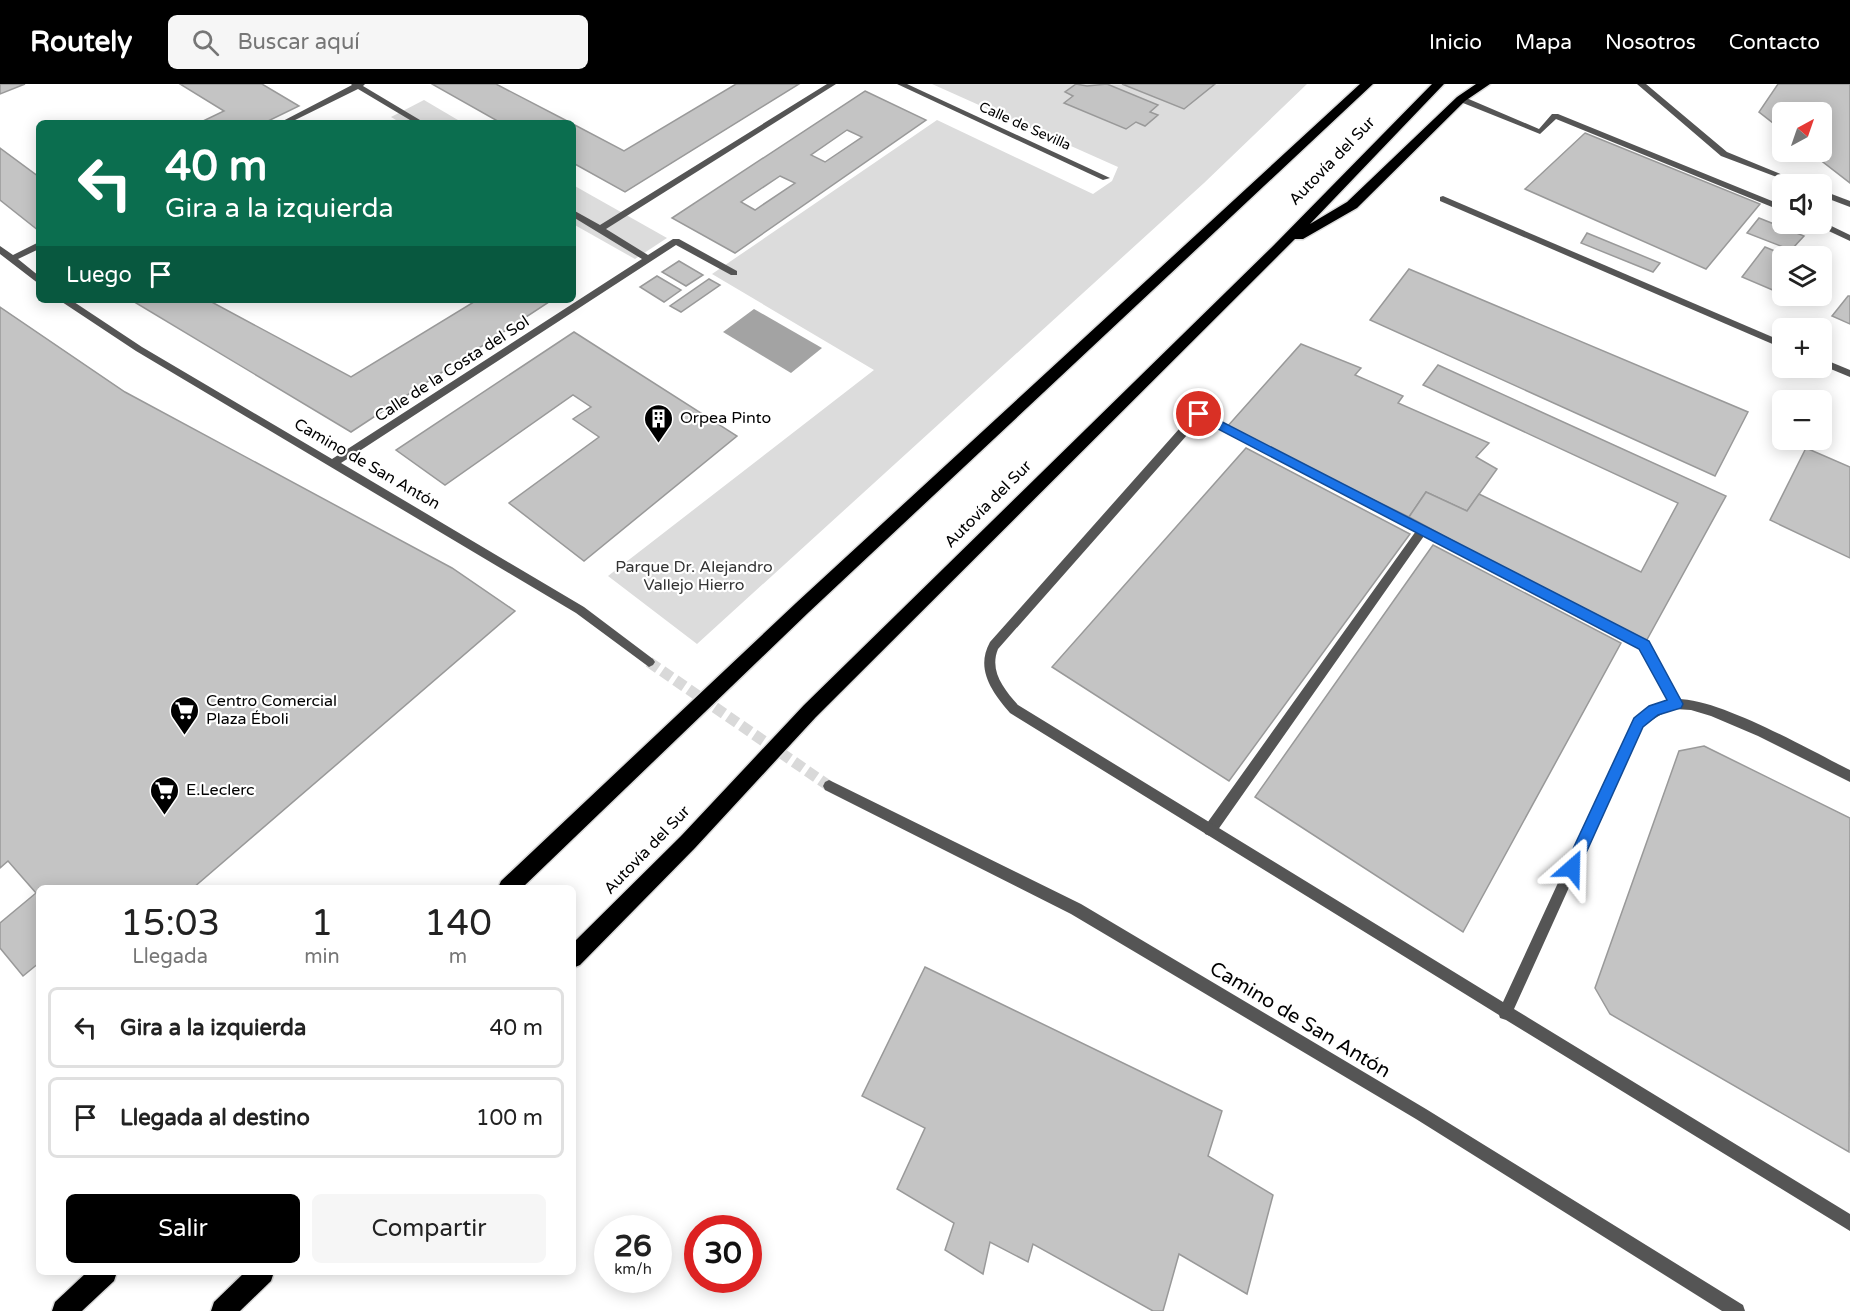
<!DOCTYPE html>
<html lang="es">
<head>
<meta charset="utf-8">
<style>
	body { margin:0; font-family:"Varela Round",sans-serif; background:#f6f6f6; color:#222; height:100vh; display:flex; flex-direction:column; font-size:22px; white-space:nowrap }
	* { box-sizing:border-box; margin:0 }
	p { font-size:20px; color:#767676 }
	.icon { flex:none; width:33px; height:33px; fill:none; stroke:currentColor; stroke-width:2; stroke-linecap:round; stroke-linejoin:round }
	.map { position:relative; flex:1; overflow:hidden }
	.panel { position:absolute; left:36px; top:801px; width:540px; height:390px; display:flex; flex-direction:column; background:#fff; border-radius:9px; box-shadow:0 3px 15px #0003 }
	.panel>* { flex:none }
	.top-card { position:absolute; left:36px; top:36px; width:540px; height:183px; border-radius:9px; box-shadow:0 3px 15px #0003; background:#0b6e4f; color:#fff; overflow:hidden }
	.needle { width:39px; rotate:40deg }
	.tools { position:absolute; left:1772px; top:18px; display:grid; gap:12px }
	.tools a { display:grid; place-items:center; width:60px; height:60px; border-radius:9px; background:#fff; box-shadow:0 3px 15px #0003; font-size:30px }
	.speed { position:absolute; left:594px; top:1131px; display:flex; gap:12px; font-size:30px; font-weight:700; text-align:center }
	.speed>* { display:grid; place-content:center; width:78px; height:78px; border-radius:50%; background:#fff; box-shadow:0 3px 15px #0003; line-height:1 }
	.speed small { font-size:15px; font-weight:400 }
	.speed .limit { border:9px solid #d22; background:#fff; color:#111 }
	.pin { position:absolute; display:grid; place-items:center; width:51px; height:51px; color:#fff; margin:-26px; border:3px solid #fff; border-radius:50%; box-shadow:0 2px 6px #0007 }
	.me { position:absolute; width:66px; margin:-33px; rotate:25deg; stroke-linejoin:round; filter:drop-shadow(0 0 4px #0008) }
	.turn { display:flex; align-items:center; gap:21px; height:126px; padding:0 30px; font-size:27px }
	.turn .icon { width:78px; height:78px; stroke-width:2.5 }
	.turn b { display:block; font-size:42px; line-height:51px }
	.then { display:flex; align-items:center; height:57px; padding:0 30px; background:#0003; gap:12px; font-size:22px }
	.eta { display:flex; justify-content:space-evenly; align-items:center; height:102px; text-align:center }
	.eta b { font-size:36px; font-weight:600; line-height:42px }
	.button { display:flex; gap:12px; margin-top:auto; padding:12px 30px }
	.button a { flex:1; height:69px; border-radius:9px; background:#000; color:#fff; font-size:24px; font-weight:600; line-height:69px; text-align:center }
	.button a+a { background:#f6f6f6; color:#222 }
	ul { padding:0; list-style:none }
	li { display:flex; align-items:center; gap:18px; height:81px; margin:0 12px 9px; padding:0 18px; border:3px solid #e0e0e0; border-radius:9px }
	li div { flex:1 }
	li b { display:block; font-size:22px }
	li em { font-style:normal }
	header { display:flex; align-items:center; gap:36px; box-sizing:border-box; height:84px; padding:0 30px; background:#000; color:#fff }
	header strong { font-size:28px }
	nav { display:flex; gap:33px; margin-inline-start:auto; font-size:21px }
	.search { width:420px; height:54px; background:#f6f6f6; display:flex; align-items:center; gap:15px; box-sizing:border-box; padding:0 21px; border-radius:9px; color:#767676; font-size:22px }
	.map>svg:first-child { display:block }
</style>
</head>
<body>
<header>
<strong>Routely</strong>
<div class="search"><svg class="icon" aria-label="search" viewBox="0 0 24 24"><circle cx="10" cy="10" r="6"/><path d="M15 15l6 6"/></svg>Buscar aquí</div>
<nav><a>Inicio</a><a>Mapa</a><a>Nosotros</a><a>Contacto</a></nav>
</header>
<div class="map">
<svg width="1850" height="1227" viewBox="0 0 1850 1227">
	<rect width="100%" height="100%" fill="#fff"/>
	<g fill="#dcdcdc">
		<polygon points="932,0 1307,0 1204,99 697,560 608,492 874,286 712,190 937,36 1093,110 1112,97 1118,83"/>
		<polygon points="424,16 463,39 401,39 391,33"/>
		<polygon points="573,101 667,154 635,175 573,140"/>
	</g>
	<polygon fill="#a3a3a3" points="754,225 822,264 791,289 723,248"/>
	<g fill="#c4c4c4" stroke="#999" stroke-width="1.5" fill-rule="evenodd">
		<polygon points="0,0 25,0 0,10"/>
		<polygon points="180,0 262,0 299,22 264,39 199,39 224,27"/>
		<polygon points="432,0 496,0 571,39 501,39"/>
		<polygon points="736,0 799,0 625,108 573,79 573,40 624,67"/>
		<polygon points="1076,0 1087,2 1107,0 1158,21 1150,28 1158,31 1145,42 1136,38 1126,45 1064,19 1073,12 1065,8"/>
		<polygon points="1122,0 1215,0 1184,25"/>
		<polygon points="1778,0 1850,0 1850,99 1810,68 1821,68 1821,28 1782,28 1782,46 1759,28"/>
		<path d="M865,7l61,29 -191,133 -63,-35zM847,46l15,7 -37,25 -14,-7zM780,92l15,7 -40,27 -14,-8z"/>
		<polygon points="1585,49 1760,120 1706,185 1525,105"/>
		<polygon points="0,64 39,93 39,147 0,116"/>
		<polygon points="1759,134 1804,152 1791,166 1747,149"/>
		<polygon points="1587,149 1660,179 1653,188 1581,159"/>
		<polygon points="1765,163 1787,172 1782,172 1782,210 1742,193"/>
		<polygon points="679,177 703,191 686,202 662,188"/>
		<polygon points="1409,185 1748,328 1715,392 1370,236"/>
		<polygon points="657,192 681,206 664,218 640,203"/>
		<polygon points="709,195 720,201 681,228 670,222"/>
		<polygon points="1848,212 1850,212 1850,240 1832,232"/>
		<polygon points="131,216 208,216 351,293 477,216 552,216 351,348"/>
		<polygon points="0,223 125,308 452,484 515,527 193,804 39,804 39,879 23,892 0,864 0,839 36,809 8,777 0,784"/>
		<polygon points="574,248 737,352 584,477 509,419 599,353 573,335 591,323 573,311 445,401 396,366"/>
		<polygon points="1301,260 1361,284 1355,291 1403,312 1398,319 1489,359 1476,373 1497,385 1467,427 1426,408 1409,433 1226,344"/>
		<polygon points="1438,281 1726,412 1644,561 1409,433 1426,408 1467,427 1479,410 1641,488 1678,419 1423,301"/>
		<polygon points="1246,364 1410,450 1229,697 1052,583"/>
		<polygon points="1806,364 1850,383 1850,474 1770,436"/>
		<polygon points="1433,461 1621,559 1463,848 1255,713"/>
		<polygon points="1704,662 1850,734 1849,1068 1610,930 1595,904 1679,667"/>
		<polygon points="925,883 1222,1027 1208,1072 1273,1111 1247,1210 1179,1170 1163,1227 1153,1227 1033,1160 1028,1178 990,1158 983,1190 945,1166 954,1139 897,1105 925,1044 862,1012"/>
	</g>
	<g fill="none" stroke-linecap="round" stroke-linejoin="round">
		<polyline stroke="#d9d9d9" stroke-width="11" stroke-dasharray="11 5" stroke-linecap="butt" points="649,578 829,702"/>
		<defs>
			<g id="highway">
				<polygon points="1360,0 1373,0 808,529 522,804 498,804 501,797 796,519"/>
				<polygon points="1432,0 1444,0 1310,140 1347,118 1457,13 1476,0 1490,0 1465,17 1357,124 1303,155 1295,155 816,633 695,764 580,881 573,884 573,859 681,752 804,621 1274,161"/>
				<polygon points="87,1188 117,1188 114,1197 82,1227 52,1227 55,1218"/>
				<polygon points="245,1188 274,1188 271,1197 240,1227 211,1227 214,1218"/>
			</g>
		</defs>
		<use href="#highway" stroke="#dbdbdb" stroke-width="3"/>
		<g fill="#555" fill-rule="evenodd">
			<polygon points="1637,0 1646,0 1727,68 1805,100 1795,100 1721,72"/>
			<polygon points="1458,13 1464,13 1539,45 1552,30 1558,30 1782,121 1782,127 1556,35 1540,50 1458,17"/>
			<polygon points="1821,106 1850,117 1850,123 1821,112"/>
			<polygon points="1443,112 1782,257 1782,264 1440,117 1440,113"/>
			<polygon points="1821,137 1850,151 1850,157 1818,142 1817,140 1821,140"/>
			<polygon points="1821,274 1850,286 1850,293 1821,281"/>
			<polygon points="1199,326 1648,558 1680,616 1682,620 1680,624 1676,625 1672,624 1640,564 1424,452 1215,750 1210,752 1205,750 1204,746 1205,742 1416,447 1195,333 1195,327"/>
		</g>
		<g fill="#555" fill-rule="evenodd">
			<polygon points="351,0 365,0 363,2 425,39 415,39 358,5 289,39 279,39 352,1"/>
			<polygon points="827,0 836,0 606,145 648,171 673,155 679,155 737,187 737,191 731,191 676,161 341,379 584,523 653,575 655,578 653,581 649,583 576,529 136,267 59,216 71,216 142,263 332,375 642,175 573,133 573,126 600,141"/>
			<polygon points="897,0 907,0 1110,94 1103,96"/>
			<polygon points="39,158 39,165 18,175 39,192 39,200 0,170 0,162 13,171"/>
			<path d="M1199,326l4,1v6l-205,232c-9,22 6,40 20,56l485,297 131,-284c12,-8 26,-18 41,-19 43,-2 134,51 175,71v12l-92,-46 -47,-20 -20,-6 -16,-1 -8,2 -25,15 -128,283 336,205v17l-344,-211 -6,-2 -1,-3 -489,-302c-18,-21 -35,-44 -20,-71l205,-231z"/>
			<polygon points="829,696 1081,820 1426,1025 1743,1221 1745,1227 1722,1227 1416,1035 1071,830 825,706 823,702 825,698"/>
		</g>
		<use href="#highway" fill="#000" fill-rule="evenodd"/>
	</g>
	<polygon fill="#1a73e8" stroke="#114b97" stroke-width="1.5" points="1199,326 1649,557 1683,620 1681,624 1658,631 1643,643 1577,789 1572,791 1566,789 1564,784 1634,634 1649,622 1667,616 1639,565 1195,333 1193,330"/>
	<defs>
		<symbol id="building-pin" viewBox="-11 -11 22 30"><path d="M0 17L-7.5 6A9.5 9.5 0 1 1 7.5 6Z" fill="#000" stroke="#fff"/><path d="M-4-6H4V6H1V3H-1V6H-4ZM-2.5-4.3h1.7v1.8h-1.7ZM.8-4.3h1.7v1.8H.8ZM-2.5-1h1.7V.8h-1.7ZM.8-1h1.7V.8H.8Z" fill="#fff"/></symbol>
		<symbol id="supermarket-pin" viewBox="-11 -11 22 30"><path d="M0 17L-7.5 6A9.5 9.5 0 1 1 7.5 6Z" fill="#000" stroke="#fff"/><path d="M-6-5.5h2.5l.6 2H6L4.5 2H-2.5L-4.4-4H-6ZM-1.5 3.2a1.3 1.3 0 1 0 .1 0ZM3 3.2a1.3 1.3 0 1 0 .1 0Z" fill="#fff"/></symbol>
	</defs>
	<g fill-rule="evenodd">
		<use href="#building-pin" x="642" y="318" width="33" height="45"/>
		<use href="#supermarket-pin" x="168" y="610" width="33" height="45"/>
		<use href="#supermarket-pin" x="148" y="690" width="33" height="45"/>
	</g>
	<g text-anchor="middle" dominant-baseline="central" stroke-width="4.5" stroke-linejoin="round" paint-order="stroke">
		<g font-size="14" fill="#000" stroke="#fff">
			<text transform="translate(1025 42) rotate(24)">Calle de Sevilla</text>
		</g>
		<g font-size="16" fill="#000" stroke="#fff">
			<text transform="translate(1332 77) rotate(-46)">Autovía del Sur</text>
			<text transform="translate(452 285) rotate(-33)">Calle de la Costa del Sol</text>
			<text transform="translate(367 380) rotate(30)">Camino de San Antón</text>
			<text transform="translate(988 420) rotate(-45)">Autovía del Sur</text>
			<text transform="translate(647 766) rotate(-46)">Autovía del Sur</text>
		</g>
		<g font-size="16" fill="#000" stroke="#fff" text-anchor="start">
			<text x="680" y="334">Orpea Pinto</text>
			<text x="206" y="617">Centro Comercial<tspan x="206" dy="18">Plaza Éboli</tspan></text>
			<text x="186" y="706">E.Leclerc</text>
		</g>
		<g font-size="16" fill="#333" stroke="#fff">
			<text x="694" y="483">Parque Dr. Alejandro<tspan x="694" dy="18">Vallejo Hierro</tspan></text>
		</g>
		<g font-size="20" fill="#000" stroke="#fff">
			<text transform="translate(1300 936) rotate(31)">Camino de San Antón</text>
		</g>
	</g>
</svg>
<div class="tools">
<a><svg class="needle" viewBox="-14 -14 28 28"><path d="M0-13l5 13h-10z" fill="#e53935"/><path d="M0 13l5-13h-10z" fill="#767676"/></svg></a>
<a><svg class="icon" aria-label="sound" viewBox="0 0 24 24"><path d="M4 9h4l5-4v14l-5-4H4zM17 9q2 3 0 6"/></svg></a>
<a><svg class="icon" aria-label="layers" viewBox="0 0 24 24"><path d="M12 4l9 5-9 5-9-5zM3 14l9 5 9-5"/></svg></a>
<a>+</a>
<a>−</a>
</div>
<div class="speed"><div>26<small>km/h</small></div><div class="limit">30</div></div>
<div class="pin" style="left:1199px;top:330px;background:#d93025"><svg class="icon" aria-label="arrive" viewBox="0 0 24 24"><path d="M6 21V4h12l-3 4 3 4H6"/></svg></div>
<svg class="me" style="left:1572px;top:784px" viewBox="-20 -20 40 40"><path d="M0-17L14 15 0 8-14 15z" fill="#1a73e8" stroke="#fff" stroke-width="4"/></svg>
<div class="top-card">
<div class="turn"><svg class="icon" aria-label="left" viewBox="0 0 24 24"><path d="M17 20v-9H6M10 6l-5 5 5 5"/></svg><div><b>40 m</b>Gira a la izquierda</div></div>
<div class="then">Luego<svg class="icon" aria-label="arrive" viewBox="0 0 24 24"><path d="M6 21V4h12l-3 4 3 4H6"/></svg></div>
</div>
<section class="panel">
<div class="eta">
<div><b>15:03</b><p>Llegada</p></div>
<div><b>1</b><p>min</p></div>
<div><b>140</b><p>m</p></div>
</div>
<ul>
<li><svg class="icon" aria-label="left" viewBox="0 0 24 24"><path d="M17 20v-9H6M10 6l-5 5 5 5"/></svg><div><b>Gira a la izquierda</b></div><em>40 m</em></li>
<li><svg class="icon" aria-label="arrive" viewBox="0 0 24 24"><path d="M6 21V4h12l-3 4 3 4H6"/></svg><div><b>Llegada al destino</b></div><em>100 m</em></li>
</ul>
<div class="button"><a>Salir</a><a>Compartir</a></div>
</section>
</div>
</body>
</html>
